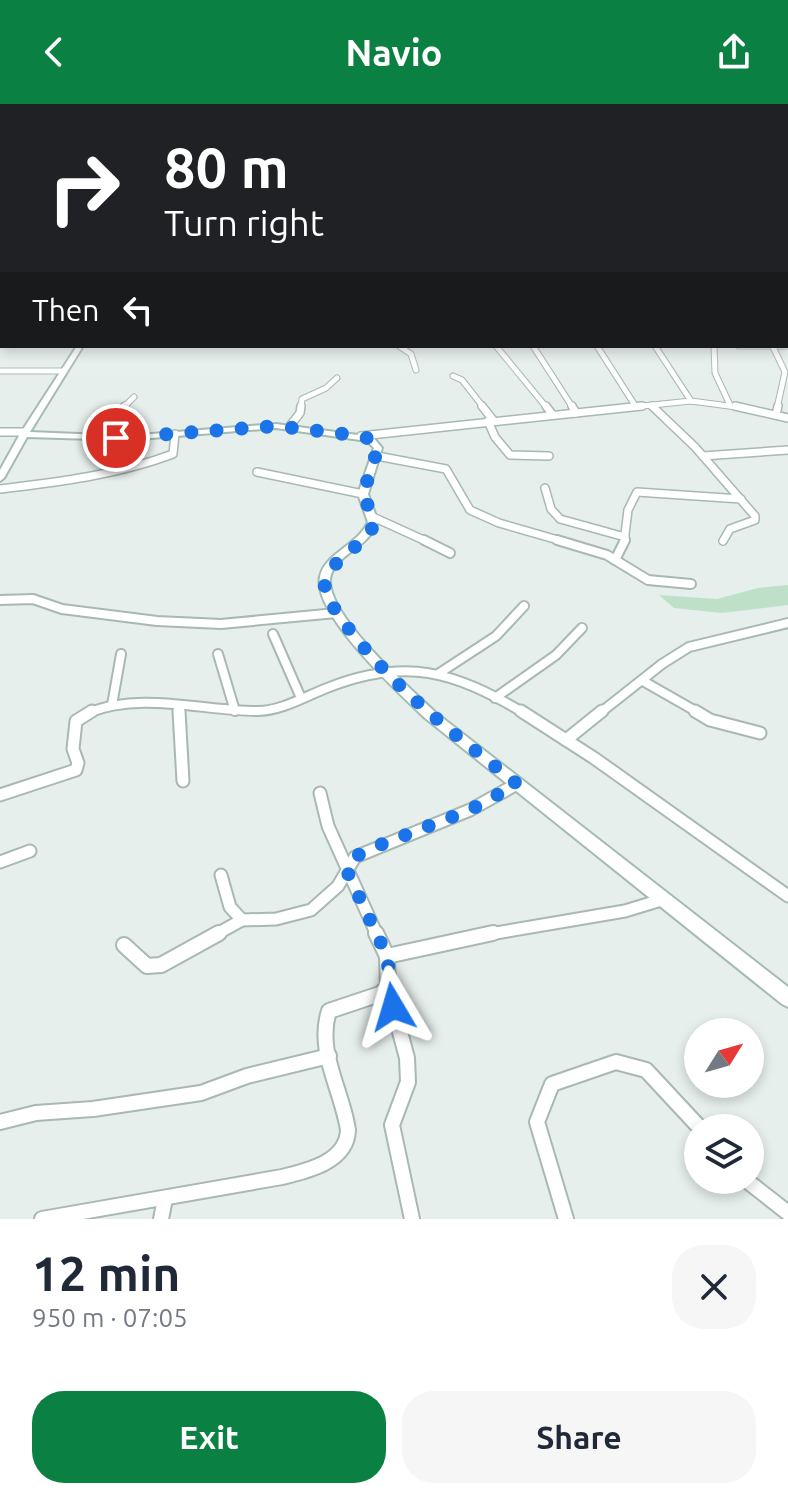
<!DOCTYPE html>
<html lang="en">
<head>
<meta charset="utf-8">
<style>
	body { margin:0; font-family:Ubuntu,sans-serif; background:#f6f6f7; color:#1f2937; height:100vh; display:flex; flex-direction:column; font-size:30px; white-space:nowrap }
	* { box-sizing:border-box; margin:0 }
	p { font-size:26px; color:#747a83 }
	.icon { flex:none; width:44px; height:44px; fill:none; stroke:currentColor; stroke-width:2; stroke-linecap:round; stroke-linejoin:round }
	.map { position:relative; height:1115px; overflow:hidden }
	.panel { display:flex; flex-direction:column; background:#fff; flex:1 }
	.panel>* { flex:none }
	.hud { position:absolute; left:0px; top:0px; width:788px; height:244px; box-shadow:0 4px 12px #0003; background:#202124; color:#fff; overflow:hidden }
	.needle { width:52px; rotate:53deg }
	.controls { position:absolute; left:684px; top:914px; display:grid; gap:16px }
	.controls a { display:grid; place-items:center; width:80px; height:80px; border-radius:50%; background:#fff; box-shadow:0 4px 12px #0003; font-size:40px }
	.pin { position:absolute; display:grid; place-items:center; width:68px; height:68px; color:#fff; margin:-34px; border:4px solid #fff; border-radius:50%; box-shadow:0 2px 8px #0007 }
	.me { position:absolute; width:88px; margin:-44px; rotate:353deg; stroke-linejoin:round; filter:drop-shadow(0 0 6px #0008) }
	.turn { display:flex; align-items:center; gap:28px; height:168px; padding:0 32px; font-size:36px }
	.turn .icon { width:104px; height:104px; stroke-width:2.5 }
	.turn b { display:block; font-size:56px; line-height:68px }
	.then { display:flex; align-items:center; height:76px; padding:0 32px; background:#0003; gap:16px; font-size:30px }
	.round { display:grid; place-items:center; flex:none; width:84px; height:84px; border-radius:32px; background:#f6f6f7 }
	.summary { display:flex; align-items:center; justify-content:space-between; height:136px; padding:0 32px }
	h1 { font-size:48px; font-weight:700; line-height:60px }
	.cta { display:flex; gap:16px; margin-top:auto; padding:16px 32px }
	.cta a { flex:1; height:92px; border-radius:32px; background:#0b8043; color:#fff; font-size:32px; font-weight:700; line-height:92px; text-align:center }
	.cta a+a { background:#f6f6f7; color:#1f2937 }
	header { display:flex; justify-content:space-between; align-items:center; height:104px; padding:0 32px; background:#0b8043; color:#fff; font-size:36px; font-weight:700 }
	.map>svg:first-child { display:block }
</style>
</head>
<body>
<header><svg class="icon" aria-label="back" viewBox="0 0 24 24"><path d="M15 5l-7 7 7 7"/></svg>Navio<svg class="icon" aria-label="share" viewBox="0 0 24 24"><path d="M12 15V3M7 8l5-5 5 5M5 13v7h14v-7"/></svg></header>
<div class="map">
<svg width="788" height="1115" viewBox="0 0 788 1115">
	<rect width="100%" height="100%" fill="#e6efeb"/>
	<polygon fill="#bfe0c8" points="788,481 788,501 722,509 674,504 659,491 717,495 758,484"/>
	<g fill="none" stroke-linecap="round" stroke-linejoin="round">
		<defs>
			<g id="street-far4">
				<polyline points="399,242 411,250 416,266"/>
				<polyline points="496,242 547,304"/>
				<polyline points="533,242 573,304"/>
				<polyline points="597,242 636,303"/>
				<polyline points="655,242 691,297"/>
				<polyline points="714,242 715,269 730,301"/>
				<polyline points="739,242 788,242"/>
				<polyline points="773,243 785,268 777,304"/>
				<polyline points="0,267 63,267"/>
				<polyline points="453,272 462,276 484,304"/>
				<polyline points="652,302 654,304"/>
				<polyline points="123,304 134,293"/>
				<polyline points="301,304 302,295 326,284 337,274"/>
				<polyline points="623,304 691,297 744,304"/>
			</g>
			<g id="street-far3">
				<polyline points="482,302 493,316"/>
				<polyline points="546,302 552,310"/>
				<polyline points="572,302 576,309"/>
				<polyline points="652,302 695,343 755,412 755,416 730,425 723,437"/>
				<polyline points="735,302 788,314"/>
				<polyline points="776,311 778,302"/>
				<polyline points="488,317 495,333 510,351 549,352"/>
				<polyline points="289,323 300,309 301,302"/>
				<polyline points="0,328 25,328"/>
				<polyline points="361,332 642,302"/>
				<polyline points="96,333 125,302"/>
				<polyline points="377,352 446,365 470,406 499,419 565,438"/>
				<polyline points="703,352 788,346"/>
				<polyline points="257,368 363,390"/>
				<polyline points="545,384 551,405 560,415 625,433"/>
				<path d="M0,385c59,-7 117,-14 173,-35l2,-20"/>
				<polyline points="373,413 428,438"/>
				<polyline points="624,438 628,406 637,388 741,395"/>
			</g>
			<g id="street-far2">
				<polyline points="424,436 450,449"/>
				<polyline points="557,436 607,451 648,476 691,480"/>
				<polyline points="615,456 625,436"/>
				<polyline points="0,496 33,495 62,505 157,517 221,520 336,509"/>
				<polyline points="273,530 301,594"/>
				<polyline points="218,550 235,607"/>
				<polyline points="438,570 496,532 524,502"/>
				<polyline points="643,577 699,609"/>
				<polyline points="495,594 556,551 582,524"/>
				<polyline points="112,601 121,550"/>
				<polyline points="179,601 179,609"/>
				<path d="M88,609c52,-22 115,-2 170,-2 23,0 48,-15 69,-23 79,-31 126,-17 197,25"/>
				<polyline points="600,609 662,560 689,543 788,519"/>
			</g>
			<g id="street-far1">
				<polyline points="179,607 183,677"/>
				<polyline points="521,607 594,654 788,792"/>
				<polyline points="695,607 710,616 760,629"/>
				<polyline points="566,636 602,607"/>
				<polyline points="320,689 328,722 377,831"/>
				<polyline points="0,691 76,666 78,659 73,645 76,617 92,607"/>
				<polyline points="0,758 30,747"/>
				<polyline points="221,771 230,803 242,816 276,815 311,806 338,782 355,753 470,706 517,680"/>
				<polyline points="215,831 242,816"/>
				<polyline points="484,831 625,807 661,796"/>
			</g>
			<g id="street">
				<polyline points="124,841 147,862 161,861 219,829"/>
				<polyline points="387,852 493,829"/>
				<polyline points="388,883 407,954 408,978 392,1021 412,1115"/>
				<polyline points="0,1018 36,1009 93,1005 201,989 247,972 329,952"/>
				<polyline points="746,1076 788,1109"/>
				<path d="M42,1115l240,-42c25,-6 65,-15 66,-47 -6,-40 -32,-79 -19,-119l51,-17 8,-7 -1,-31 -11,-23"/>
				<polyline points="161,1115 165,1095"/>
				<polyline points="566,1115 537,1018 552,980 616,958 646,966 700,1024"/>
			</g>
			<g id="secondary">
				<rect x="0" y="133" width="2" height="3"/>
				<path d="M77,242h6l-53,86 97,4 149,-12 97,13 9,11 -14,46 10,28c-11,26 -35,29 -46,50 -17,34 79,117 103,140l353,275v20l-6,-3 -357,-286c-26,-25 -113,-104 -105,-141 4,-23 38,-32 48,-55l-10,-28 16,-46 -7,-7 -91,-13 -149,12 -100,-3 -23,41 -4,3v-11l20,-36z"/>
			</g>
			<rect id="highway" x="0" y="190" width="2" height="4"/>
		</defs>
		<use href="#street-far4" stroke="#a8b8b2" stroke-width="7"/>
		<use href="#street-far3" stroke="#a8b8b2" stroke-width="10"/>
		<use href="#street-far2" stroke="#a8b8b2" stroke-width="12"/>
		<use href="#street-far1" stroke="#a8b8b2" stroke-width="15"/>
		<use href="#street" stroke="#a8b8b2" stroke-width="18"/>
		<use href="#secondary" stroke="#a4bbb3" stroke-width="4"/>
		<use href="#highway" stroke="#c2cac8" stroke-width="4"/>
		<use href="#street-far4" stroke="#fff" stroke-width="5"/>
		<use href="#street-far3" stroke="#fff" stroke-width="7"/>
		<use href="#street-far2" stroke="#fff" stroke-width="8"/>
		<use href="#street-far1" stroke="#fff" stroke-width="11"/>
		<use href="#street" stroke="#fff" stroke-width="14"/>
		<use href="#secondary" fill="#fff" fill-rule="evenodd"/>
		<use href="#highway" fill="#2f6f62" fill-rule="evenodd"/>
	</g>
	<linearGradient id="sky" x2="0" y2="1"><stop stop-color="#84bce0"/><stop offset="0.43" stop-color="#f4f8f6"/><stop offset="1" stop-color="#f4f8f6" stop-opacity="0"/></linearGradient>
	<rect width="788" height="275" fill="url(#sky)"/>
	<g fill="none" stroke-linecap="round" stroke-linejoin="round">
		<path stroke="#1a73e8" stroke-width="14" stroke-dasharray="0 25.2" d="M116,334l160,-12 85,10 9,3 8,9 -15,46c2,8 9,17 10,25 4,26 -47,33 -49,73 47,80 122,135 193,192l-47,26 -103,40 -12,7 -9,12 41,87 6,51"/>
	</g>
</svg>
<div class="controls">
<a><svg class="needle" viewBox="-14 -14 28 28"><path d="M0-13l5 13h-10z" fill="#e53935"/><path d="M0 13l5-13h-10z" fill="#747a83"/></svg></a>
<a><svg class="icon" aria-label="layers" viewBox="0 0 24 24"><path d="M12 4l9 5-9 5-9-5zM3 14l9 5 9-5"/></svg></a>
</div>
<div class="pin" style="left:116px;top:334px;background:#d93025"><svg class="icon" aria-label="arrive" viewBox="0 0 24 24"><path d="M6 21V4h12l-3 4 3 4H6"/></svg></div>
<svg class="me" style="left:393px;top:903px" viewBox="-20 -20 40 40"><path d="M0-17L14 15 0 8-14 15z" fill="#1a73e8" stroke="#fff" stroke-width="4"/></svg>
<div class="hud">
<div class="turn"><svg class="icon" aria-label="right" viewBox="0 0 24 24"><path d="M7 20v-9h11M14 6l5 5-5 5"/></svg><div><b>80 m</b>Turn right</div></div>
<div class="then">Then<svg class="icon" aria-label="left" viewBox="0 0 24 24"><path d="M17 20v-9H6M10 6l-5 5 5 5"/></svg></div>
</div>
</div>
<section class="panel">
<div class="summary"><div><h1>12 min</h1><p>950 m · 07:05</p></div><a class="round"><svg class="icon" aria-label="close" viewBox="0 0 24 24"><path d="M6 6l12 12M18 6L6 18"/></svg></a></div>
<div class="cta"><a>Exit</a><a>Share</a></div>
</section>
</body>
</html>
